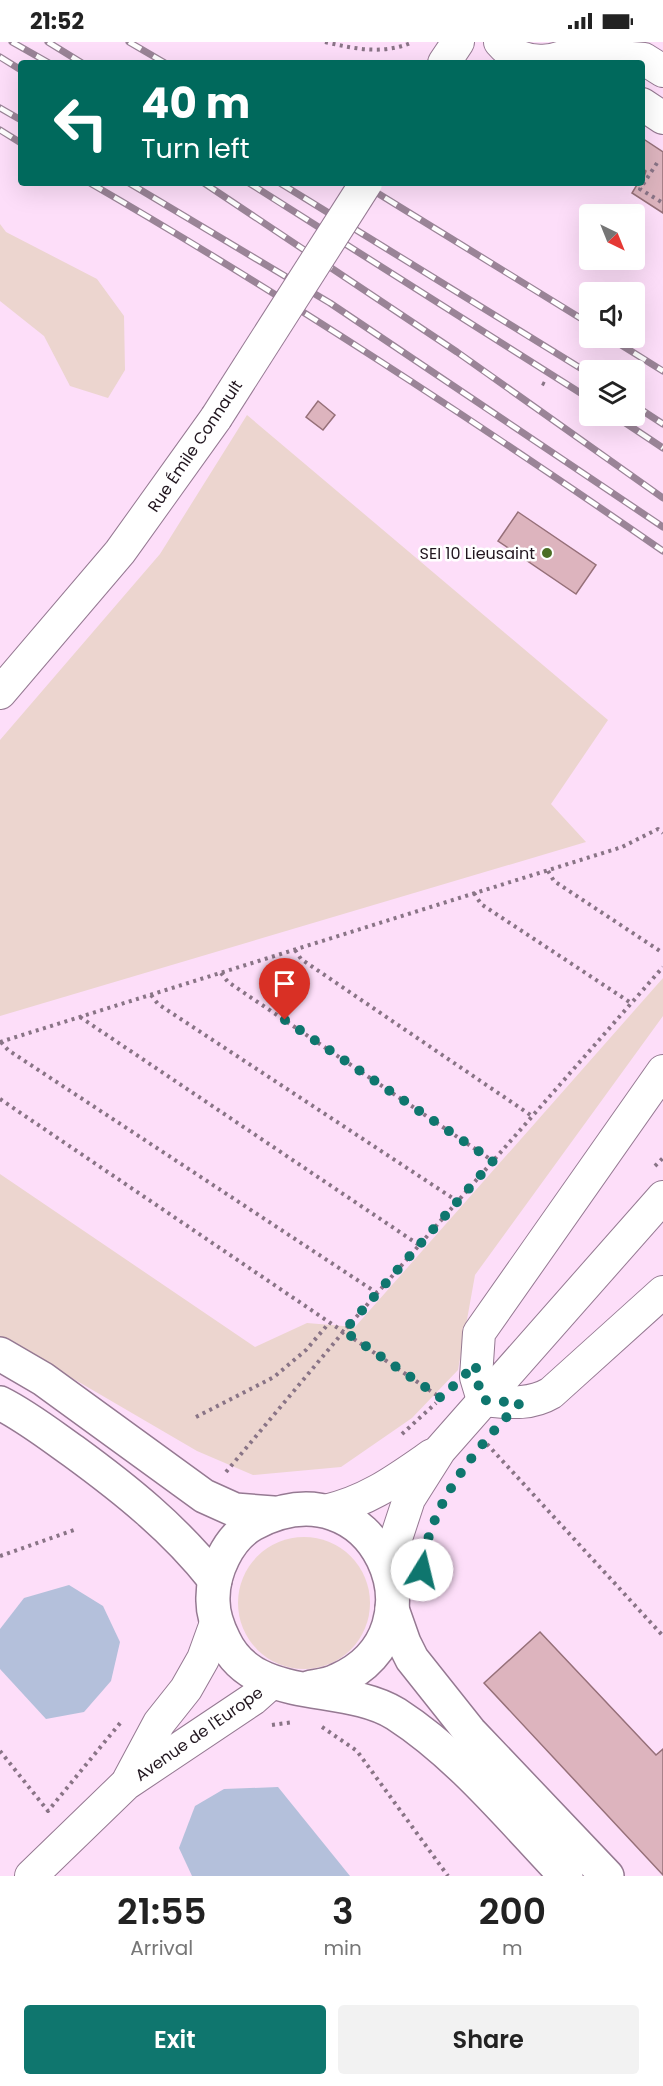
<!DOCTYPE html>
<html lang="en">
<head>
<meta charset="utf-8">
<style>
	body { margin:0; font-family:Poppins,sans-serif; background:#f2f2f2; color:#222; height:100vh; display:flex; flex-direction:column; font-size:22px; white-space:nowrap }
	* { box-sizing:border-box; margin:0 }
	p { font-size:20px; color:#767676 }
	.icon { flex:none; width:33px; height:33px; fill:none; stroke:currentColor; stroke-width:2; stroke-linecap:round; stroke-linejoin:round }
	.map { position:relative; height:1834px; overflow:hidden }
	.panel { display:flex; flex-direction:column; background:#fff; flex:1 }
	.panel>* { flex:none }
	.guide { position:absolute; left:18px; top:18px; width:627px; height:126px; border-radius:6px; box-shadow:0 6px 24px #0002; background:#00695c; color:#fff; overflow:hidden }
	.needle { width:39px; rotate:137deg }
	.buttons { position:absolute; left:579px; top:162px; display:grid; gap:12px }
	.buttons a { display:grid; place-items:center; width:66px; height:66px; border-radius:6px; background:#fff; box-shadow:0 6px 24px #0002; font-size:30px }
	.pin { position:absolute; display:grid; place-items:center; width:51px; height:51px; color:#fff; margin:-62px -26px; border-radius:50% 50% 50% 0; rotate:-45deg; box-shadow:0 0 6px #0007 }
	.pin .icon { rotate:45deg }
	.me { position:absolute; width:66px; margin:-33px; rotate:9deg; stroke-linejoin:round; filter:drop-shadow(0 0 4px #0008) }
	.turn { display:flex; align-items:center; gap:21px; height:126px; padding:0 24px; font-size:27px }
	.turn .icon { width:78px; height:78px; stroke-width:2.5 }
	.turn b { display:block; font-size:42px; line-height:51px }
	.eta { display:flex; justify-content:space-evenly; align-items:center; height:102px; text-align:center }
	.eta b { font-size:36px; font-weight:600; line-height:42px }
	.action { display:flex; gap:12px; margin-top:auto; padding:12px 24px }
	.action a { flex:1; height:69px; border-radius:6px; background:#0f766e; color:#fff; font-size:24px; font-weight:600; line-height:69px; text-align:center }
	.action a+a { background:#f2f2f2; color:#222 }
	.status { display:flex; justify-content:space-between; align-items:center; height:42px; padding:0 30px; background:#fff; direction:ltr }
	.status svg { height:16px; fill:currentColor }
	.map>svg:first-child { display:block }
</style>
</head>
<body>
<div class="status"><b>21:52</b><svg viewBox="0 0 49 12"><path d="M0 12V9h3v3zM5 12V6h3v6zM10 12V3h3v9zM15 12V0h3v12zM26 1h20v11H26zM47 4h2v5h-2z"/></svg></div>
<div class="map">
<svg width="663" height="1834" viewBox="0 0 663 1834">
	<rect width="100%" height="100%" fill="#fddef9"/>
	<g fill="#ecd5cf">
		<polygon points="0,182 6,190 97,237 124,274 125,328 108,356 70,344 44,294 0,259"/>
		<polygon points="247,373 608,678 551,762 586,800 0,974 0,698 160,512"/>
		<polygon points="663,936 663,974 475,1233 458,1328 412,1376 341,1425 253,1433 197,1409 0,1294 0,1132 255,1305 307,1281 355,1285"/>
		<circle cx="304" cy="1561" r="66"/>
	</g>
	<g fill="#b4c0db">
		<polygon points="69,1543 103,1564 120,1600 111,1639 84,1670 46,1677 0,1627 0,1587 24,1556"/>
		<polygon points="278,1745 350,1834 192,1834 179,1806 195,1764 224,1747"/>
	</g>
	<g fill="#ddb4be" stroke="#967079" stroke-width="1.5">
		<polygon points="642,96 663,110 663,171 632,151 638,141 642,141 646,129 642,126"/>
		<polygon points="318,359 335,373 323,388 306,375"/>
		<polygon points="518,470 596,523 576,552 498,499"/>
		<polygon points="540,1590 656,1713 663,1707 663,1833 484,1641"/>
	</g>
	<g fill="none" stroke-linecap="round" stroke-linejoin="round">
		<defs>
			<g id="minor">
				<path d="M500,0c24,28 62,22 87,0"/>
				<polyline points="586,0 607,14 644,17 663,29"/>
				<polyline points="444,21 458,0"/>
				<polyline points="642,62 663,76"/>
				<polyline points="0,651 120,510 216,376"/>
				<polyline points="483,1358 476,1335 479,1291 663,1029"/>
				<path d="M483,1358c24,2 46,6 68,-7l112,-101"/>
				<path d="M325,1469c43,-10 71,-31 107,-56"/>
				<polyline points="387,1524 409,1457 440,1408 663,1155"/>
				<polyline points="129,1737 159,1681 186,1647 203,1617 216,1581"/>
				<polyline points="31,1834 126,1742 253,1657 271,1641"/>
			</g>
			<g id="major">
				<polyline points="0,1312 43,1337 204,1454 235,1468 273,1471"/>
				<path d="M0,1361c26,13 49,31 73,48 52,38 101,77 142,129"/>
				<polyline points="392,1567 404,1601 412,1617 470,1690 607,1834"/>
				<path d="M308,1646c9,-2 21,-3 30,-8 111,-49 37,-222 -85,-156 -25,14 -41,49 -40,77 0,14 5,27 11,39 30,65 119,41 172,74 65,42 117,107 170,162"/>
			</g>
		</defs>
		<use href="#minor" stroke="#957992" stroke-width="34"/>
		<use href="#major" stroke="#957992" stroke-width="36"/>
		<g stroke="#897486" stroke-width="4" stroke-dasharray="3 4.5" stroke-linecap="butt">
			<path d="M325,0c31,7 58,13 88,0"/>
			<polyline points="657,121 640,147 663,161"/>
			<polyline points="542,341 548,344"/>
			<polyline points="548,829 554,839 663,911"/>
			<polyline points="474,851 481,862 631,961"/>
			<polyline points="295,908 301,917 532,1074"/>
			<polyline points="221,931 228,940 493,1119"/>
			<polyline points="151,953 158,962 457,1159"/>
			<polyline points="80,975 419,1203"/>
			<polyline points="0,1000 622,805 658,787 663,791"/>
			<polyline points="1,1000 8,1008 377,1251"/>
			<polyline points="0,1057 441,1356"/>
			<polyline points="655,1124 663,1116"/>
			<polyline points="196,1375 274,1335 306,1308 329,1281"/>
			<polyline points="402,1392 436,1361"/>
			<polyline points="487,1402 663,1594"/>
			<polyline points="226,1430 344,1289 663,925"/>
			<polyline points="0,1514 77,1487"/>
			<polyline points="272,1683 294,1680"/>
			<polyline points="322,1685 357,1709 448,1834"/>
			<polyline points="0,1709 48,1769 121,1680"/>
		</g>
		<use href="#minor" stroke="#fff" stroke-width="32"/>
		<use href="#major" stroke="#fff" stroke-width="33"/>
		<defs>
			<g id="rail">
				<polyline points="12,0 49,21"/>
				<polyline points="48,0 82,21"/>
				<polyline points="129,0 165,21"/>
				<polyline points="0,15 21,28"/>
				<polyline points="0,66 21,78"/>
				<polyline points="0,88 21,101"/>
				<path d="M90,141c197,114 386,239 573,368"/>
				<polyline points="129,141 330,261 663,485"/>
				<polyline points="204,141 457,310 663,456"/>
				<polyline points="249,141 590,357"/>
				<polyline points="280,141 590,332"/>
				<polyline points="361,141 590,282"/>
				<polyline points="610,296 663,329"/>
				<polyline points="634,363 663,382"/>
				<polyline points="615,374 663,406"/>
			</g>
		</defs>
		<use href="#rail" stroke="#9a8497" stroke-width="7"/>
		<use href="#rail" stroke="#fff" stroke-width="4.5" stroke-dasharray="14" stroke-linecap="butt"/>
		<defs>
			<polyline id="minor-bridge" points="216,376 366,141"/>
		</defs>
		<use href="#minor-bridge" stroke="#957992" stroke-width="34" stroke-linecap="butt"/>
		<use href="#minor-bridge" stroke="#fff" stroke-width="32"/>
	</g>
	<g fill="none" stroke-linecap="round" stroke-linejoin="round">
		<path stroke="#0f766e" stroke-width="10" stroke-dasharray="0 18" d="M285,978l208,141 -149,170 97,67 35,-34v13l7,23 37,3c-44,45 -92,102 -98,167"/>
	</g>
	<circle fill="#4b6e25" stroke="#fff" stroke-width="2" cx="547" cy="511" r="6"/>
	<g text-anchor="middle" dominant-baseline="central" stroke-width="5" stroke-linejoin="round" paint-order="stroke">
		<g font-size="16" fill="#21161f" stroke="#fff">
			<text transform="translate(195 404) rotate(-56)">Rue Émile Connault</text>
			<text transform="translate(199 1692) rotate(-35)">Avenue de l'Europe</text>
		</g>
		<g font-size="16" fill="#21161f" stroke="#fff" text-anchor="end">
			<text x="535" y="511">SEI 10 Lieusaint</text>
		</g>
	</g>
</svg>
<div class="buttons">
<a><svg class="needle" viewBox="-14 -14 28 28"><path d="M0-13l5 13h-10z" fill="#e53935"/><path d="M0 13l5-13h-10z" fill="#767676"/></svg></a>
<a><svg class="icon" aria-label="sound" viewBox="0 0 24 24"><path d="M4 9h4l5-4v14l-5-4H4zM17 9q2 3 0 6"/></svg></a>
<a><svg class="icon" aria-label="layers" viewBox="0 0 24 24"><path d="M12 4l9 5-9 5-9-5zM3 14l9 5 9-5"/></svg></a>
</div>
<div class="pin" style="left:285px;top:978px;background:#d93025"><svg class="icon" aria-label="arrive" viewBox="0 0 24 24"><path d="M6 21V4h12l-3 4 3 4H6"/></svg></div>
<svg class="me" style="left:422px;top:1528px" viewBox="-20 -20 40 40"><circle r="19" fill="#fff"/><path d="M0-13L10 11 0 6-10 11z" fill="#0f766e"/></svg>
<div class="guide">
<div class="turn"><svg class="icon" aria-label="left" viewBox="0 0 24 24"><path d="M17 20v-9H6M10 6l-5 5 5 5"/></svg><div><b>40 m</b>Turn left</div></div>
</div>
</div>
<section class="panel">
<div class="eta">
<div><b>21:55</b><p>Arrival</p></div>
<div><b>3</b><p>min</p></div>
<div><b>200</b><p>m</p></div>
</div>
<div class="action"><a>Exit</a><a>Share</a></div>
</section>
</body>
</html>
